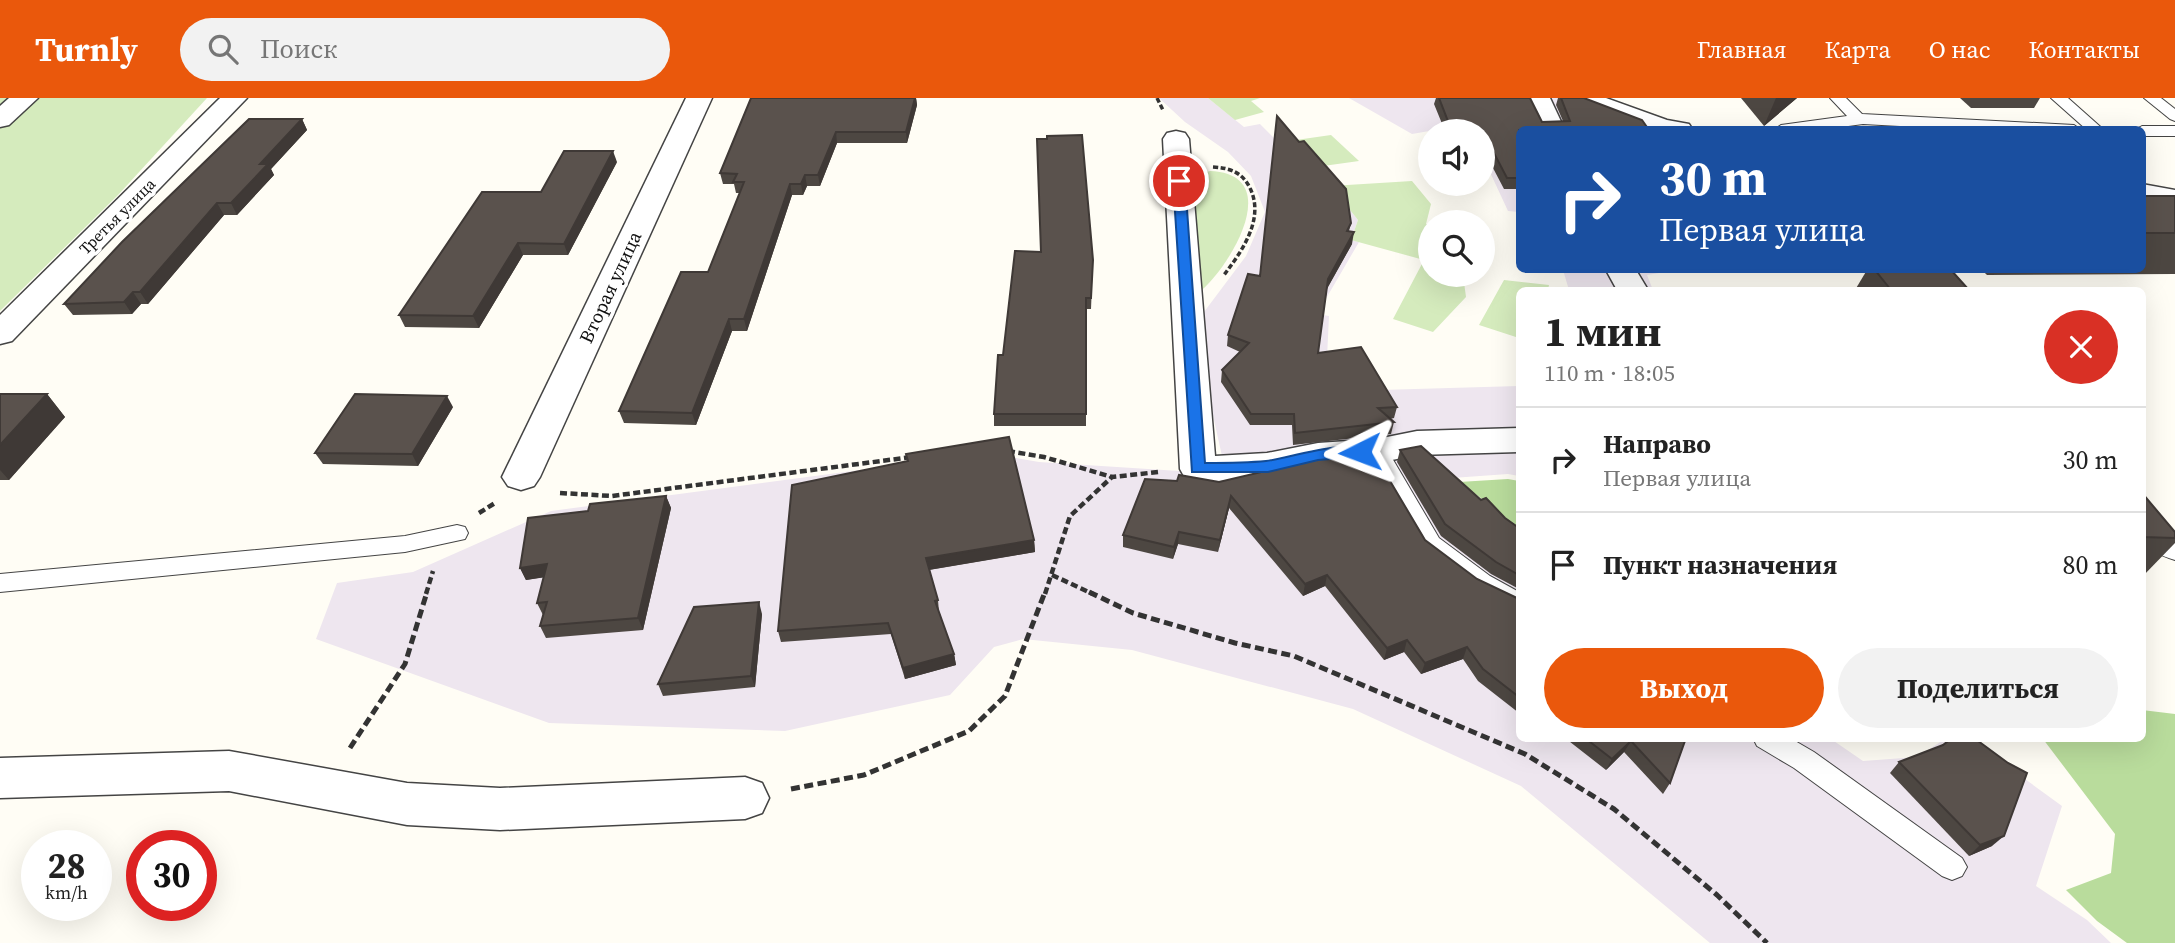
<!DOCTYPE html>
<html lang="ru">
<head>
<meta charset="utf-8">
<style>
	body { margin:0; font-family:"Source Serif 4",serif; background:#f2f2f2; color:#222; height:100vh; display:flex; flex-direction:column; font-size:26px; white-space:nowrap }
	* { box-sizing:border-box; margin:0 }
	p { font-size:23px; color:#767676 }
	.icon { flex:none; width:38px; height:38px; fill:none; stroke:currentColor; stroke-width:2; stroke-linecap:round; stroke-linejoin:round }
	.map { position:relative; flex:1; overflow:hidden }
	.side { position:absolute; left:1516px; top:189px; width:630px; height:455px; display:flex; flex-direction:column; background:#fff; border-radius:10px; box-shadow:0 7px 28px #0002 }
	.side>* { flex:none }
	.hud { position:absolute; left:1516px; top:28px; width:630px; height:147px; border-radius:10px; box-shadow:0 7px 28px #0002; background:#1a4fa0; color:#fff; overflow:hidden }
	.buttons { position:absolute; left:1418px; top:21px; display:grid; gap:14px }
	.buttons a { display:grid; place-items:center; width:77px; height:77px; border-radius:50%; background:#fff; box-shadow:0 7px 28px #0002; font-size:35px }
	.speed { position:absolute; left:21px; top:732px; display:flex; gap:14px; font-size:35px; font-weight:700; text-align:center }
	.speed>* { display:grid; place-content:center; width:91px; height:91px; border-radius:50%; background:#fff; box-shadow:0 7px 28px #0002; line-height:1 }
	.speed small { font-size:18px; font-weight:400 }
	.speed .limit { border:10px solid #d22; background:#fff; color:#111 }
	.pin { position:absolute; display:grid; place-items:center; width:60px; height:60px; color:#fff; margin:-30px; border:4px solid #fff; border-radius:50%; box-shadow:0 2px 7px #0007 }
	.me { position:absolute; width:77px; margin:-38px; rotate:267deg; stroke-linejoin:round; filter:drop-shadow(0 0 5px #0008) }
	.turn { display:flex; align-items:center; gap:24px; height:147px; padding:0 28px; font-size:32px }
	.turn .icon { width:91px; height:91px; stroke-width:2.5 }
	.turn b { display:block; font-size:49px; line-height:60px }
	.round { display:grid; place-items:center; flex:none; width:74px; height:74px; border-radius:37px; background:#f2f2f2 }
	.overview { display:flex; align-items:center; justify-content:space-between; height:119px; padding:0 28px }
	h1 { font-size:42px; font-weight:700; line-height:52px }
	.action { display:flex; gap:14px; margin-top:auto; padding:14px 28px }
	.action a { flex:1; height:80px; border-radius:42px; background:#ea580c; color:#fff; font-size:28px; font-weight:700; line-height:80px; text-align:center }
	.action a+a { background:#f2f2f2; color:#222 }
	ul { padding:0; list-style:none }
	li { display:flex; align-items:center; gap:21px; height:105px; padding:0 28px; border-top:2px solid #e0e0e0 }
	li div { flex:1 }
	li b { display:block; font-size:26px }
	li em { font-style:normal }
	header { display:flex; align-items:center; gap:42px; box-sizing:border-box; height:98px; padding:0 35px; background:#ea580c; color:#fff }
	header strong { font-size:33px }
	nav { display:flex; gap:38px; margin-inline-start:auto; font-size:24px }
	.search { width:490px; height:63px; background:#f2f2f2; display:flex; align-items:center; gap:18px; box-sizing:border-box; padding:0 24px; border-radius:38px; color:#767676; font-size:26px }
	.map>svg:first-child { display:block }
</style>
</head>
<body>
<header>
<strong>Turnly</strong>
<div class="search"><svg class="icon" aria-label="search" viewBox="0 0 24 24"><circle cx="10" cy="10" r="6"/><path d="M15 15l6 6"/></svg>Поиск</div>
<nav><a>Главная</a><a>Карта</a><a>О нас</a><a>Контакты</a></nav>
</header>
<div class="map">
<svg width="2175" height="845" viewBox="0 0 2175 845">
	<rect width="100%" height="100%" fill="#fffdf5"/>
	<g fill="#eee6ef">
		<polygon points="1159,0 1208,0 1244,29 1260,26 1279,45 1303,53 1358,122 1351,142 1359,144 1317,216 1329,218 1327,260 1380,292 1519,288 1519,378 1508,376 1452,380 1519,438 1519,640 1831,641 1863,663 1917,659 1945,641 1970,641 2062,708 2036,788 2087,822 2111,845 1710,845 1521,688 1353,611 1132,552 1023,541 994,549 950,597 785,633 549,625 316,541 337,485 413,474 551,413 988,355 1039,364 1226,376 1210,304 1198,222 1246,158 1265,114 1251,78 1228,54 1185,24"/>
		<polygon points="1349,0 1581,0 1632,15 1519,32 1519,114 1508,113 1482,57 1482,33 1435,32 1412,36"/>
		<polygon points="1563,172 1677,172 1647,177 1653,192 1569,192"/>
	</g>
	<g fill="#d5ebbd">
		<polygon points="0,0 207,0 118,97 0,213"/>
		<polygon points="1208,0 1260,0 1251,3 1264,14 1235,22"/>
		<polygon points="1331,37 1359,63 1316,69 1289,43"/>
		<path d="M1210,73c77,3 19,99 -13,123l-10,-111 7,-7z"/>
		<polygon points="1412,83 1431,106 1426,126 1430,127 1430,177 1463,177 1466,199 1433,234 1393,221 1424,162 1351,142 1358,122 1331,88"/>
		<polygon points="1504,182 1549,187 1548,192 1519,192 1519,240 1479,227"/>
	</g>
	<g fill="#b9dc9c">
		<polygon points="1508,381 1519,383 1519,433 1496,411 1459,384"/>
		<polygon points="2142,612 2175,616 2175,845 2127,845 2097,823 2066,792 2111,775 2115,736 2043,641 2142,640"/>
	</g>
	<g fill="none" stroke-linecap="round" stroke-linejoin="round">
		<defs>
			<g id="lane">
				<polygon points="1830,0 1846,0 1862,16 2074,27 2081,32 1974,32 1863,26 1819,32 1774,32 1781,27 1847,18"/>
				<polygon points="2051,0 2068,0 2104,32 2087,32"/>
				<polygon points="2144,0 2161,0 2175,11 2175,23 2170,21"/>
				<polygon points="2142,28 2175,28 2175,38 2142,38 2142,32 2135,32"/>
				<polygon points="1377,346 1385,348 1439,440 1490,478 1519,494 1519,514 1474,490 1423,452 1366,353 1369,348"/>
				<path d="M2142,417c14,4 20,19 33,26v19c-31,-10 -33,-15 -33,-45z"/>
				<polygon points="457,427 465,429 468,435 465,441 405,454 0,494 0,476 405,438"/>
				<polygon points="1753,640 1790,640 1814,654 1962,760 1967,769 1962,778 1952,782 1942,778 1794,670 1757,648"/>
			</g>
			<g id="street">
				<polygon points="9,0 38,0 9,27 0,29 0,8"/>
				<polygon points="220,0 247,0 12,243 0,246 0,217"/>
				<polygon points="686,0 712,0 540,379 534,388 521,392 508,388 502,379"/>
				<polygon points="1524,0 1550,0 1565,32 1539,32"/>
				<polygon points="1569,0 1606,0 1667,22 1689,26 1693,32 1644,32 1573,5"/>
				<polygon points="1176,33 1185,35 1189,41 1215,358 1267,355 1318,345 1377,341 1417,333 1519,330 1519,354 1417,357 1377,365 1318,369 1267,381 1198,384 1185,380 1180,371 1163,41 1167,35"/>
				<polygon points="2142,86 2175,92 2175,110 2142,104"/>
				<polygon points="1606,172 1636,172 1648,192 1617,192"/>
				<polygon points="229,653 407,685 500,690 745,679 762,685 769,700 762,715 745,721 500,732 407,727 229,693 0,700 0,660"/>
			</g>
		</defs>
		<use href="#lane" stroke="#444" stroke-width="2"/>
		<use href="#street" stroke="#444" stroke-width="3"/>
		<g stroke="#333" stroke-width="3.5" stroke-dasharray="5 2.5" stroke-linecap="butt">
			<polyline points="1157,0 1163,12"/>
			<path d="M1213,69c17,1 29,5 37,21 15,31 -8,63 -26,87"/>
		</g>
		<g stroke="#333" stroke-width="4.5" stroke-dasharray="7 3.5" stroke-linecap="butt">
			<polyline points="1008,353 1044,359 1112,379"/>
			<polyline points="560,395 612,398 912,359"/>
			<polyline points="479,415 495,405"/>
			<polyline points="1052,477 1093,496"/>
			<polyline points="426,496 433,473"/>
			<polyline points="1045,496 1070,418 1112,379 1158,374"/>
		</g>
		<g stroke="#333" stroke-width="5" stroke-dasharray="9 4.5" stroke-linecap="butt">
			<polyline points="1089,494 1133,515 1235,545 1294,558 1525,656 1614,711 1717,797 1767,845"/>
			<polyline points="350,650 405,566 427,494"/>
			<polyline points="791,691 864,677 969,633 1005,598 1045,494"/>
		</g>
		<use href="#lane" fill="#fff" fill-rule="evenodd"/>
		<use href="#street" fill="#fff" fill-rule="evenodd"/>
	</g>
	<g fill="#4d4742">
		<polygon points="751,0 916,0 917,7 907,45 837,45 820,88 807,88 803,97 792,97 747,233 732,233 696,327 624,325 619,313 708,174 740,95 736,95 734,86 723,86 720,75"/>
		<polygon points="1436,0 1530,0 1542,24 1563,23 1556,7 1558,0 1584,0 1642,22 1519,32 1519,91 1504,91 1482,49 1482,33 1445,33 1434,6"/>
		<polygon points="1741,0 1797,0 1764,28"/>
		<polygon points="1960,0 2040,0 2034,10 1971,10"/>
		<polygon points="302,21 307,32 271,71 274,77 237,117 224,117 148,206 141,206 132,216 73,217 64,206"/>
		<polygon points="617,64 568,157 523,157 479,230 405,229 399,217"/>
		<polygon points="2142,98 2175,98 2175,176 1987,177 1982,172 2142,172"/>
		<polygon points="1351,125 1349,133 1352,146 1327,191 1318,255 1397,309 1394,320 1390,321 1394,324 1391,336 1293,347 1292,327 1250,327 1221,284 1222,272 1240,254 1227,248 1228,237 1260,178"/>
		<polygon points="1041,154 1093,162 1091,211 1086,211 1086,328 994,328 994,316 1003,257"/>
		<polygon points="1867,172 1951,172 1969,192 1855,192"/>
		<polygon points="0,296 47,296 65,319 9,382 0,382"/>
		<polygon points="453,309 418,368 323,366 315,355"/>
		<polygon points="1400,352 1481,402 1519,430 1519,491 1491,476 1441,438 1397,364"/>
		<polygon points="1177,383 1425,442 1477,481 1519,501 1519,615 1478,583 1463,561 1421,576 1404,554 1384,562 1325,488 1303,498 1229,410 1218,454 1178,446 1173,461 1123,449 1123,437"/>
		<polygon points="792,387 1034,442 1035,454 929,472 938,502 939,514 954,556 956,567 905,581 891,536 781,544 778,533"/>
		<polygon points="2142,395 2175,434 2175,445 2142,479"/>
		<polygon points="666,398 671,410 643,532 546,540 540,528 543,517 537,505 544,479 526,482 520,470 588,413"/>
		<polygon points="762,516 755,589 663,598 658,586"/>
		<polygon points="1565,640 1686,640 1670,685 1663,696 1624,654 1606,672"/>
		<polygon points="1899,664 2008,665 1992,748 1969,758 1890,675"/>
	</g>
	<g fill="#3f3936">
		<polygon points="915,0 916,0 917,7 907,45 906,34"/>
		<polygon points="1776,0 1797,0 1764,28"/>
		<polygon points="302,21 307,32 271,71 274,77 237,117 231,105 260,66"/>
		<polygon points="836,34 837,45 820,88 818,77"/>
		<polygon points="613,53 617,64 568,157 564,146"/>
		<polygon points="805,77 807,88 803,97 801,86"/>
		<polygon points="790,86 792,97 747,233 744,221"/>
		<polygon points="217,105 224,117 148,206 140,194"/>
		<polygon points="1354,134 1352,146 1326,192 1328,181"/>
		<polygon points="518,145 523,157 479,230 473,218"/>
		<polygon points="133,194 141,206 132,216 124,204"/>
		<polygon points="729,221 732,233 696,327 692,315"/>
		<polygon points="47,296 65,319 9,382 0,372 0,347"/>
		<polygon points="447,298 453,309 418,368 412,356"/>
		<polygon points="666,398 671,410 643,532 638,520"/>
		<polygon points="1231,398 1229,410 1218,454 1220,442"/>
		<polygon points="1179,434 1178,446 1173,461 1174,449"/>
		<polygon points="1034,442 1035,454 928,472 926,460"/>
		<polygon points="547,466 553,478 526,482 520,470"/>
		<polygon points="1327,477 1325,488 1303,498 1305,486"/>
		<polygon points="759,504 762,516 755,589 751,578"/>
		<polygon points="1407,542 1404,554 1384,562 1387,550"/>
		<polygon points="1467,549 1463,561 1421,576 1425,565"/>
		<polygon points="954,556 956,567 905,581 903,570"/>
		<polygon points="1631,643 1624,654 1606,672 1612,661"/>
		<polygon points="2004,738 1992,748 1969,758 1980,747"/>
	</g>
	<g fill="#5a524d" stroke="#3f3936" stroke-width="2">
		<polygon points="751,0 915,0 906,34 836,34 818,77 805,77 801,86 790,86 744,221 729,221 692,315 619,313 681,174 708,174 744,84 733,84 737,76 720,75"/>
		<polygon points="1439,0 1530,0 1542,24 1570,23 1561,0 1584,0 1642,22 1649,32 1519,32 1519,80 1507,80 1485,38 1482,38 1482,33 1464,33 1463,32 1451,31"/>
		<polygon points="1277,18 1299,44 1304,43 1346,91 1351,125 1347,133 1354,134 1328,181 1318,255 1361,249 1397,309 1378,310 1394,324 1295,335 1294,316 1251,316 1222,272 1249,245 1228,237 1248,176 1260,178"/>
		<polygon points="249,21 302,21 260,66 268,66 231,105 217,105 140,194 133,194 124,204 64,206 122,144"/>
		<polygon points="1082,37 1093,162 1091,200 1086,200 1086,316 994,316 998,257 1003,257 1015,153 1041,154 1037,41 1047,41 1047,38"/>
		<polygon points="564,53 613,53 564,146 518,145 473,218 399,217 482,94 541,94"/>
		<rect x="2142" y="98" width="33" height="37"/>
		<polygon points="1875,172 1951,172 1969,192 1891,192"/>
		<polygon points="0,296 47,296 0,347"/>
		<polygon points="355,296 447,298 412,356 315,355"/>
		<polygon points="1009,339 1034,442 926,460 938,502 935,503 954,556 903,570 888,525 778,533 792,387 908,363 906,356"/>
		<polygon points="1421,348 1481,402 1486,400 1505,420 1519,430 1519,477 1496,464 1445,426 1400,352"/>
		<polygon points="1374,356 1425,442 1477,481 1519,501 1519,599 1483,571 1467,549 1425,565 1407,542 1387,550 1327,477 1305,486 1231,398 1220,442 1179,434 1174,449 1123,437 1145,381 1177,383 1179,377 1219,384 1321,360"/>
		<polygon points="2142,395 2175,434 2175,440 2142,439"/>
		<polygon points="666,398 638,520 540,528 547,504 537,505 547,466 520,470 528,420 588,413 590,406"/>
		<polygon points="759,504 751,578 658,586 694,509"/>
		<polygon points="1585,640 1686,640 1670,685 1631,643 1612,661"/>
		<polygon points="1952,640 1974,640 2008,665 2027,675 2004,738 1980,747 1899,664 1943,647"/>
	</g>
	<path fill="#1a73e8" stroke="#114b97" stroke-width="2" d="M1179,79l6,4 20,282c20,0 41,0 61,-2 20,-2 88,-25 102,-9l-2,4 -48,4 -50,12h-76l-19,-291z"/>
	<g text-anchor="middle" dominant-baseline="central" stroke-width="7" stroke-linejoin="round" paint-order="stroke">
		<g font-size="16" fill="#111" stroke="#fff">
			<text transform="translate(117 118) rotate(-45)">Третья улица</text>
		</g>
		<g font-size="19" fill="#111" stroke="#fff">
			<text transform="translate(610 189) rotate(-65)">Вторая улица</text>
		</g>
	</g>
</svg>
<div class="buttons">
<a><svg class="icon" aria-label="sound" viewBox="0 0 24 24"><path d="M4 9h4l5-4v14l-5-4H4zM17 9q2 3 0 6"/></svg></a>
<a><svg class="icon" aria-label="search" viewBox="0 0 24 24"><circle cx="10" cy="10" r="6"/><path d="M15 15l6 6"/></svg></a>
</div>
<div class="speed"><div>28<small>km/h</small></div><div class="limit">30</div></div>
<div class="pin" style="left:1179px;top:83px;background:#d93025"><svg class="icon" aria-label="arrive" viewBox="0 0 24 24"><path d="M6 21V4h12l-3 4 3 4H6"/></svg></div>
<svg class="me" style="left:1360px;top:354px" viewBox="-20 -20 40 40"><path d="M0-17L14 15 0 8-14 15z" fill="#1a73e8" stroke="#fff" stroke-width="4"/></svg>
<div class="hud">
<div class="turn"><svg class="icon" aria-label="right" viewBox="0 0 24 24"><path d="M7 20v-9h11M14 6l5 5-5 5"/></svg><div><b>30 m</b>Первая улица</div></div>
</div>
<section class="side">
<div class="overview"><div><h1>1 мин</h1><p>110 m · 18:05</p></div><a class="round" style="background:#d93025;color:#fff"><svg class="icon" aria-label="close" viewBox="0 0 24 24"><path d="M6 6l12 12M18 6L6 18"/></svg></a></div>
<ul>
<li><svg class="icon" aria-label="right" viewBox="0 0 24 24"><path d="M7 20v-9h11M14 6l5 5-5 5"/></svg><div><b>Направо</b><p>Первая улица</p></div><em>30 m</em></li>
<li><svg class="icon" aria-label="arrive" viewBox="0 0 24 24"><path d="M6 21V4h12l-3 4 3 4H6"/></svg><div><b>Пункт назначения</b></div><em>80 m</em></li>
</ul>
<div class="action"><a>Выход</a><a>Поделиться</a></div>
</section>
</div>
</body>
</html>
